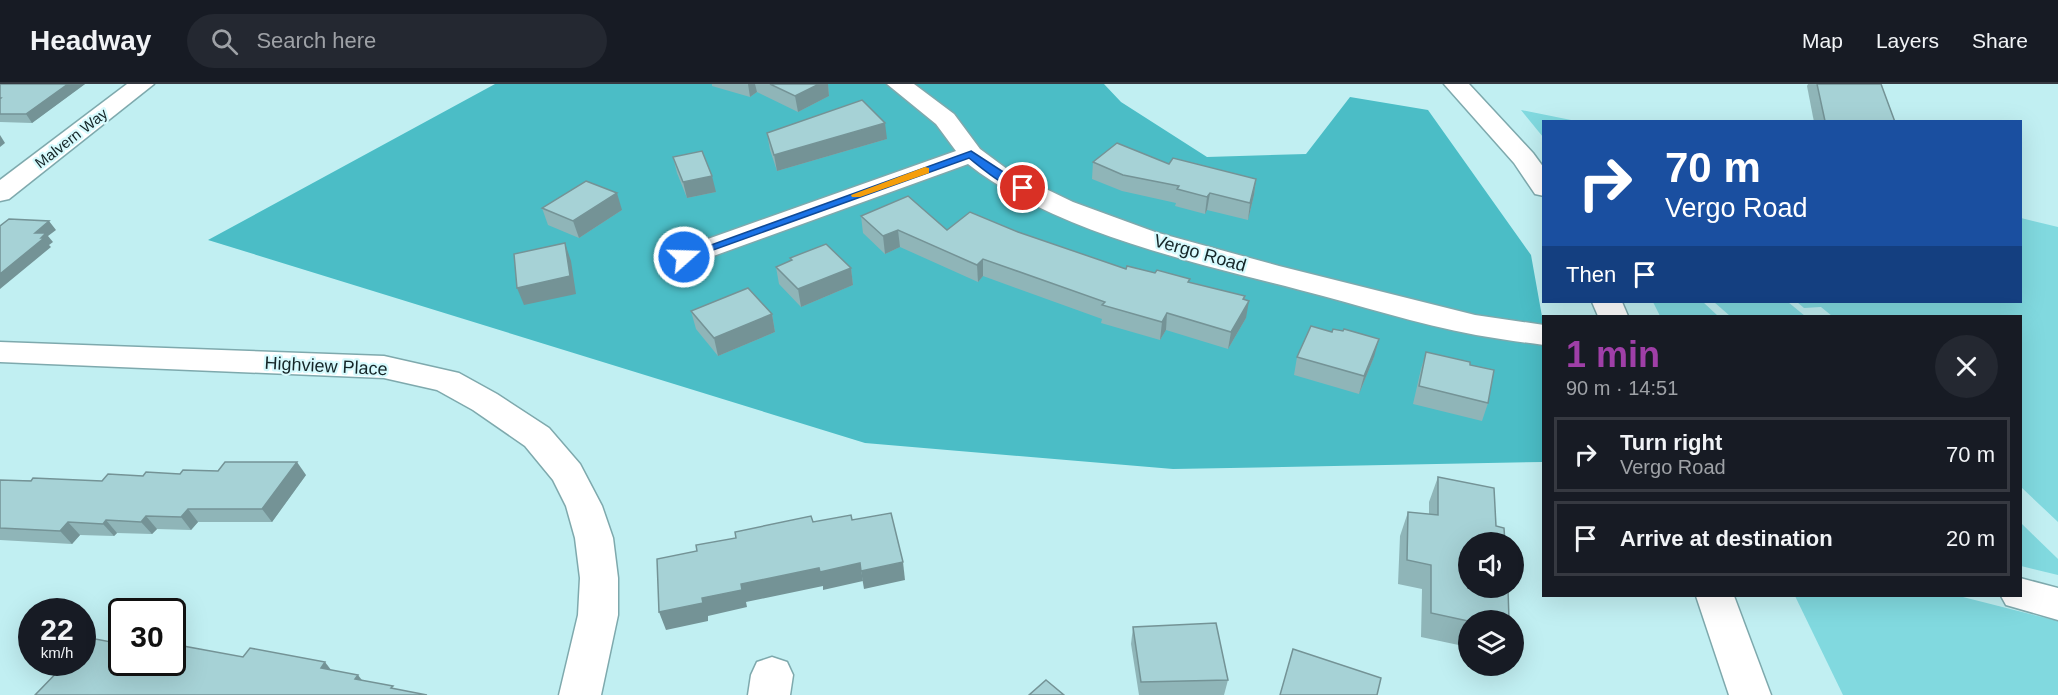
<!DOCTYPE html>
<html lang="en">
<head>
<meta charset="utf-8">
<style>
	body { margin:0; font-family:Helvetica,sans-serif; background:#242831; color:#f1f3f6; height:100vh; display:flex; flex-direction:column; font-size:22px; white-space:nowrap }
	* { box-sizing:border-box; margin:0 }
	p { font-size:20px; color:#9ea1a6 }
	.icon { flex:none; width:33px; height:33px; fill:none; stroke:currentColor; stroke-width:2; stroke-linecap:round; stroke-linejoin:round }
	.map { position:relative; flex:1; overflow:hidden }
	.drawer { position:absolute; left:1542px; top:231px; width:480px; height:282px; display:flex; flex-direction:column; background:#171b24; border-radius:0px; box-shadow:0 6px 24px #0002 }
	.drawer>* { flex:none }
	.top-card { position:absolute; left:1542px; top:36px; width:480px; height:183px; border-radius:0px; box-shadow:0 6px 24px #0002; background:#1a4fa0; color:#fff; overflow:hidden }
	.fabs { position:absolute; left:1458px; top:448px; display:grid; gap:12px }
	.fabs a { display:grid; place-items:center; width:66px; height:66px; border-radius:50%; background:#171b24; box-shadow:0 6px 24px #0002; font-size:30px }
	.speed { position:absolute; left:18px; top:514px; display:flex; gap:12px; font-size:30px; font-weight:700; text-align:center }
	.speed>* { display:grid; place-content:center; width:78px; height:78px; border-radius:50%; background:#171b24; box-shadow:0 6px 24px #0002; line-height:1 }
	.speed small { font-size:15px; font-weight:400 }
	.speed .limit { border:3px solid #111; border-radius:9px; background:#fff; color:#111 }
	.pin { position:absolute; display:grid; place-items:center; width:51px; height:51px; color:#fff; margin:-26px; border:3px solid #fff; border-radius:50%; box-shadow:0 2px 6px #0007 }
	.me { position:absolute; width:66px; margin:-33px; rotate:70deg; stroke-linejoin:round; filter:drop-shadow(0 0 4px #0008) }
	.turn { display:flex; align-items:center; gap:21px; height:126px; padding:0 24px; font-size:27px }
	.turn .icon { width:78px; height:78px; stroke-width:2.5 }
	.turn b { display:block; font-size:42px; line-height:51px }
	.then { display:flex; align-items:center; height:57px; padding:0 24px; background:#0003; gap:12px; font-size:22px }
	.round { display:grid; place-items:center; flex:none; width:63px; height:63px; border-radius:32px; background:#242831 }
	.summary { display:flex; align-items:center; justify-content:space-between; height:102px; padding:0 24px }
	h1 { font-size:36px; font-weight:800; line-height:45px; color:#9f3fa7 }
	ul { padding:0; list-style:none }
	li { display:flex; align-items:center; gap:18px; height:75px; margin:0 12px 9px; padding:0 12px; border:3px solid #363941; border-radius:0px }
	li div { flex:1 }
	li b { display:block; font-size:22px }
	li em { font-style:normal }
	header { display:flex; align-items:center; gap:36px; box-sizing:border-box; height:84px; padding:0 30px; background:#171b24; border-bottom:2px solid #363941 }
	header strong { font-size:28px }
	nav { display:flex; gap:33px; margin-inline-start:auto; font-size:21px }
	.search { width:420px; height:54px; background:#242831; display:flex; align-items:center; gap:15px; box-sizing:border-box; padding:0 21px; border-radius:33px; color:#9ea1a6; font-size:22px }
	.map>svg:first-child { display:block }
</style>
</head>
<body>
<header>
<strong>Headway</strong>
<div class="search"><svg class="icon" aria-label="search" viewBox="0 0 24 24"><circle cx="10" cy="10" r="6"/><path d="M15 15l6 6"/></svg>Search here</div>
<nav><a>Map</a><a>Layers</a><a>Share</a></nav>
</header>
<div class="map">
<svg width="2058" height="611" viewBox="0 0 2058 611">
	<rect width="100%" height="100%" fill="#c1eff2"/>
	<g fill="#81d9df">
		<polygon points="1521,26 1576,37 1544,38 1543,53"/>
		<polygon points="2021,134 2058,143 2058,438 2021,403 2020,232 1832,232 1821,223 1804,224 1797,218 2020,218"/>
		<polygon points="1653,218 1703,218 1718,232 1660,232"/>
		<polygon points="1714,218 1788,218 1805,232 1730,232"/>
		<polygon points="2021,439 2058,475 2058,491 2021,482"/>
		<polygon points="1795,512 1959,512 2058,537 2058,611 1843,611"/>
	</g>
	<polygon fill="#4bbdc6" points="495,0 1104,0 1121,18 1207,73 1306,70 1350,13 1428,26 1531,171 1543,238 1543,378 1173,385 865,359 208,156"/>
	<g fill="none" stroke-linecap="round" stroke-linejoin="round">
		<defs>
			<g id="street">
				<polygon points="127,0 154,0 9,115 0,117 0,96"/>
				<path d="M887,0h27l40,30 26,35 31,23 62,30 82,30 124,34 196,49 69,10v20c-23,-3 -46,-6 -68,-10 -59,-11 -117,-30 -176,-45 -105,-27 -247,-59 -332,-126l-274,99 -10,3 -10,-3 -4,-6 4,-6 282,-100 -20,-27z"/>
				<polygon points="0,258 384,272 459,289 497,310 549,344 580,380 602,422 613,454 618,494 618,531 601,611 559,611 578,531 580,494 575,454 566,422 553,396 525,362 473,326 437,306 384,294 0,278"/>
				<polygon points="2020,494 2058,504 2058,536 2006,521 2001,512 2020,512"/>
				<polygon points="772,573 787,578 793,591 790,611 748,611 751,591 757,578"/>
			</g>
			<g id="secondary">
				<polygon points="1444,0 1469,0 1533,69 1544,84 1544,112 1535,110 1514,79"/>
				<polygon points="1592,218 1622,218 1628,232 1598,232"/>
				<polygon points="1696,512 1734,512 1771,611 1729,611"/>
			</g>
		</defs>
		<use href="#street" stroke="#7ea9ad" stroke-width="3"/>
		<use href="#secondary" stroke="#7ea9ad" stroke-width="3"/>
		<use href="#street" fill="#fff" fill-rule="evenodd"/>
		<use href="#secondary" fill="#fff" fill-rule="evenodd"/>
	</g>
	<g fill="#8fb5b8">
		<polygon points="0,0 85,0 32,39 0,38"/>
		<polygon points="712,0 828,0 829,12 798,28 757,8 750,13 712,2"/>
		<polygon points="1808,0 1881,0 1895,38 1814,38 1807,2"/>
		<polygon points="767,49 887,55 777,87 770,66"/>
		<polygon points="673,73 716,108 687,114 677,89"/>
		<polygon points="1093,78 1169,80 1256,95 1254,111 1248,136 1207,126 1205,130 1175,122 1176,119 1122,107 1092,95"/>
		<polygon points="542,124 622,126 579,154 548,141"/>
		<polygon points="861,132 947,146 1018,148 1126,185 1190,198 1245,212 1246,234 1228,265 1166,246 1160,256 1101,239 1102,235 983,192 978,198 900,163 885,170 863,149"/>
		<polygon points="790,174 851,184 853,201 801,223 779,200 776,183 791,177"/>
		<polygon points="691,227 772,230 775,248 718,272 696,245"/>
		<polygon points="1426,268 1488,319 1482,337 1413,320 1421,285"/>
		<polygon points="1297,273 1374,273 1359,310 1294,291"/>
		<polygon points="180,390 306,391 272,438 198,438 191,446 157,445 152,450 117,449 114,452 80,451 72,460 0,456 0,396 102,397 143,392"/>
		<polygon points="1438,393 1468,537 1468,563 1421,553 1422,505 1398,500 1400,452 1408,428 1429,430 1429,418"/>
		<polygon points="1133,543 1228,596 1224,611 1139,611 1131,560"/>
	</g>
	<g fill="#749396">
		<polygon points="68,0 85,0 32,39 26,30"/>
		<polygon points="748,0 755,0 757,8 750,13"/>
		<polygon points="819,0 828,0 829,12 798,28 795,12"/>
		<polygon points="885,39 887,55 777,87 774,71"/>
		<polygon points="0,51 5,59 0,63"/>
		<polygon points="712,92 716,108 687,114 683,98"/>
		<polygon points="1256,95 1254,111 1248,136 1250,119"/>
		<polygon points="617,109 622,126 579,154 573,137"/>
		<polygon points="1210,109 1207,126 1205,130 1207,113"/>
		<polygon points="49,137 56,146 48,152 53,158 49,161 51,163 0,205 0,190 35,149"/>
		<polygon points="898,146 900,163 885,170 883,152"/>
		<polygon points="565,159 571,177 576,210 524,221 517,204"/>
		<polygon points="983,175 983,192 978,198 977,181"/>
		<polygon points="851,184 853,201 801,223 798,205"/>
		<polygon points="1245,212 1242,229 1249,217 1246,234 1228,265 1231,248"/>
		<polygon points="1167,229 1166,246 1160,256 1162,238"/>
		<polygon points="772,230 775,248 718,272 714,254"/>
		<polygon points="1379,255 1374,273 1359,310 1364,292"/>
		<polygon points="297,378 306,391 272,438 262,425"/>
		<polygon points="188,425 198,438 191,446 181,433"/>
		<polygon points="146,432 157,445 152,450 141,438"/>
		<polygon points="106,436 117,449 114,452 103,440"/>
		<polygon points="68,438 80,451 72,460 60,447"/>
		<polygon points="903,478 905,496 864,505 861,487"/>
		<polygon points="860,479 863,497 823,506 823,502 746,518 747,523 708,532 708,537 666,546 659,528 741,500 819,484"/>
		<polygon points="325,578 338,595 321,584"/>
		<polygon points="358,591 371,608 355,595"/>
	</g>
	<g fill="#a6d2d6" stroke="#749396" stroke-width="1.5">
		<polygon points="0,0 68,0 26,30 0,30 0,15 1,14 0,14"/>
		<polygon points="770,0 819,0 795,12"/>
		<polygon points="1817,0 1881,0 1895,38 1832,38 1825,37"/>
		<polygon points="862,16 885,39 774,71 767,49"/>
		<polygon points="1117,59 1169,80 1173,74 1256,95 1250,119 1210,109 1207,113 1177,105 1179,102 1123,91 1093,78"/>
		<polygon points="702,67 712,92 683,98 673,73"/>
		<polygon points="586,97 617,109 573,137 542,124"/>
		<polygon points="908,112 947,146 970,128 1018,148 1126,185 1127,182 1155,189 1157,186 1190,195 1188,198 1245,212 1243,215 1249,217 1231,248 1167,229 1162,238 1102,221 1105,218 983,175 977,181 898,146 883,152 861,132"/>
		<polygon points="9,135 49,137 35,149 46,149 41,154 44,154 0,190 0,142"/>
		<polygon points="565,159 570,192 517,204 514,170"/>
		<polygon points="826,160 851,184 798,205 776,183 792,176 790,174"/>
		<polygon points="748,204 772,230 714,254 691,227"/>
		<polygon points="1311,242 1332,248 1333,245 1343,247 1344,245 1379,255 1364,292 1297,273"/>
		<polygon points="1426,268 1470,278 1470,281 1494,286 1488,319 1419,302"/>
		<polygon points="225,378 297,378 262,425 188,425 181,433 146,432 141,438 106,436 103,440 68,438 60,447 0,444 0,396 31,397 33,394 102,397 108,390 143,392 146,388 180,390 183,386 218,387"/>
		<polygon points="1438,393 1494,404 1496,442 1504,444 1505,459 1468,459 1468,504 1508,504 1509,537 1468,537 1431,529 1431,481 1407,476 1408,428 1438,431"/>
		<polygon points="891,429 903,478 861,487 860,479 820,488 819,484 741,500 742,506 702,514 703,519 659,528 657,475 697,467 696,461 736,454 735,448 811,432 813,438 851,431 852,436"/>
		<polygon points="1216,539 1228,596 1141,598 1133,543"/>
		<polygon points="90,554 122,560 122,579 172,579 172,560 243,573 250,564 325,578 321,584 358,591 355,595 393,602 391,604 427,611 35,611 66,579 82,579 82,562"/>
		<polygon points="1293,565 1381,594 1377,611 1280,611"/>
		<polygon points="1046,596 1064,611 1029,611"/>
	</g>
	<path fill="#1a73e8" stroke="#114b97" stroke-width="1.5" d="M971,67l57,37 -1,2c-17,3 -44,-21 -58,-32l-281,101 -4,1 -6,-3z"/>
	<polygon fill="#f59e0b" points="925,83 929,84 929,89 860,113 852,113 851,111"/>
	<g text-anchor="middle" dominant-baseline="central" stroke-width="4.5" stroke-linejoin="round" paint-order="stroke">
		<g font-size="15" fill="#152628" stroke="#d6fafd">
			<text transform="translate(71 54) rotate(-38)">Malvern Way</text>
		</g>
		<g font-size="18" fill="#152628" stroke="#d6fafd">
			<text transform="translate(1200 169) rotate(16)">Vergo Road</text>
			<text transform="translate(326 282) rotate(3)">Highview Place</text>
		</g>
	</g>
</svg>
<div class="fabs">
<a><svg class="icon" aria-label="sound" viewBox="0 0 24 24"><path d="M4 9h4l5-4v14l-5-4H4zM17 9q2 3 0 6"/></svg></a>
<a><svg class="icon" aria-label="layers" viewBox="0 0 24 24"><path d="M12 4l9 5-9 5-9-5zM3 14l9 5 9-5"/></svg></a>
</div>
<div class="speed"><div>22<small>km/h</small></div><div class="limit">30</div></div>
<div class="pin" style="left:1023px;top:104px;background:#d93025"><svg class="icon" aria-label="arrive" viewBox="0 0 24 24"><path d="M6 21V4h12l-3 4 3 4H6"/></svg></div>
<svg class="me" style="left:684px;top:173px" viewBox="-20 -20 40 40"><circle r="17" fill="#1a73e8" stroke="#fff" stroke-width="3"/><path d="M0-11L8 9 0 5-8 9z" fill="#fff"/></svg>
<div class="top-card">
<div class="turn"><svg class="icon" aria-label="right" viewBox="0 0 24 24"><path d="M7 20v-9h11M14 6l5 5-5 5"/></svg><div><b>70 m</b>Vergo Road</div></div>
<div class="then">Then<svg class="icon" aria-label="arrive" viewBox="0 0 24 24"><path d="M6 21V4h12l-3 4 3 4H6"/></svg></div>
</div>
<section class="drawer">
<div class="summary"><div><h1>1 min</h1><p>90 m · 14:51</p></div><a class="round"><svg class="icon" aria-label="close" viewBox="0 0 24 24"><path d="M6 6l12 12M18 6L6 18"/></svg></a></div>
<ul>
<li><svg class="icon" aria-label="right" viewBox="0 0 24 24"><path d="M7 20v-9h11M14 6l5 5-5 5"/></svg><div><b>Turn right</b><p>Vergo Road</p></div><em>70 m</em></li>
<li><svg class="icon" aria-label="arrive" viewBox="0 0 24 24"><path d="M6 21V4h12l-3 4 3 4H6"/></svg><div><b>Arrive at destination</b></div><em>20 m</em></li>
</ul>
</section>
</div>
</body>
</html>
